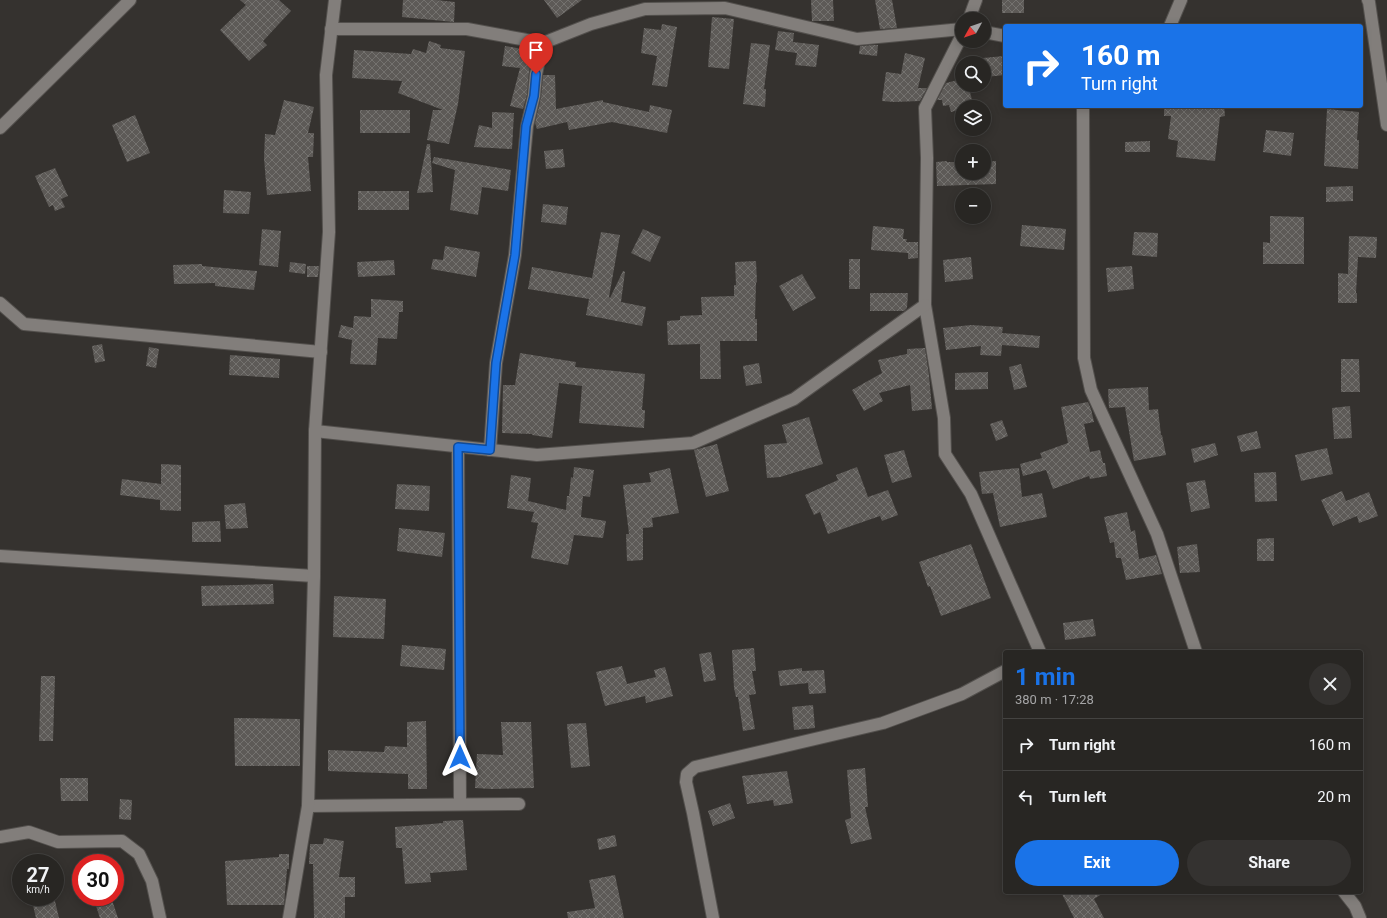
<!DOCTYPE html>
<html lang="en">
<head>
<meta charset="utf-8">
<style>
	body { margin:0; font-family:Roboto,sans-serif; background:#343230; color:#f1f3f6; height:100vh; display:flex; flex-direction:column; font-size:15px; white-space:nowrap }
	* { box-sizing:border-box; margin:0 }
	p { font-size:13px; color:#a5a5a6 }
	.icon { flex:none; width:22px; height:22px; fill:none; stroke:currentColor; stroke-width:2; stroke-linecap:round; stroke-linejoin:round }
	.map { position:relative; flex:1; overflow:hidden }
	.panel { position:absolute; left:1003px; top:650px; width:360px; height:244px; display:flex; flex-direction:column; background:#282623; border-radius:4px; box-shadow:0 2px 10px #0003,0 0 0 1px #444341 }
	.panel>* { flex:none }
	.guide { position:absolute; left:1003px; top:24px; width:360px; height:84px; border-radius:4px; box-shadow:0 2px 10px #0003,0 0 0 1px #444341; background:#1a73e8; color:#fff; overflow:hidden }
	.needle { width:26px; rotate:230deg }
	.tools { position:absolute; left:955px; top:12px; display:grid; gap:8px }
	.tools a { display:grid; place-items:center; width:36px; height:36px; border-radius:50%; background:#282623; box-shadow:0 2px 10px #0003,0 0 0 1px #444341; font-size:20px }
	.speed { position:absolute; left:12px; top:854px; display:flex; gap:8px; font-size:20px; font-weight:700; text-align:center }
	.speed>* { display:grid; place-content:center; width:52px; height:52px; border-radius:50%; background:#282623; box-shadow:0 2px 10px #0003,0 0 0 1px #444341; line-height:1 }
	.speed small { font-size:10px; font-weight:400 }
	.speed .limit { border:6px solid #d22; background:#fff; color:#111 }
	.pin { position:absolute; display:grid; place-items:center; width:34px; height:34px; color:#fff; margin:-41px -17px; border-radius:50% 50% 50% 0; rotate:-45deg; box-shadow:0 0 4px #0007 }
	.pin .icon { rotate:45deg }
	.me { position:absolute; width:44px; margin:-22px; rotate:0deg; stroke-linejoin:round; filter:drop-shadow(0 0 3px #0008) }
	.turn { display:flex; align-items:center; gap:14px; height:84px; padding:0 12px; font-size:18px }
	.turn .icon { width:52px; height:52px; stroke-width:2.5 }
	.turn b { display:block; font-size:28px; line-height:34px }
	.round { display:grid; place-items:center; flex:none; width:42px; height:42px; border-radius:21px; background:#343230 }
	.head { display:flex; align-items:center; justify-content:space-between; height:68px; padding:0 12px }
	h1 { font-size:24px; font-weight:700; line-height:30px; color:#1a73e8 }
	.primary-button { display:flex; gap:8px; margin-top:auto; padding:8px 12px }
	.primary-button a { flex:1; height:46px; border-radius:24px; background:#1a73e8; color:#fff; font-size:16px; font-weight:700; line-height:46px; text-align:center }
	.primary-button a+a { background:#343230; color:#f1f3f6 }
	ul { padding:0; list-style:none }
	li { display:flex; align-items:center; gap:12px; height:52px; padding:0 12px; border-top:1px solid #444341 }
	li div { flex:1 }
	li b { display:block; font-size:15px }
	li em { font-style:normal }
	.map>svg:first-child { display:block }
</style>
</head>
<body>
<div class="map">
<svg width="1387" height="918" viewBox="0 0 1387 918">
	<defs>
		<pattern id="building-cross-hatch" width="8" height="8" patternUnits="userSpaceOnUse"><rect width="8" height="8" fill="#5d5a57"/><path d="M0 0l8 8M0 8l8-8" fill="none" stroke="#74726f"/></pattern>
	</defs>
	<rect width="100%" height="100%" fill="#35322f"/>
	<g fill="url(#building-cross-hatch)">
		<polygon points="240,0 279,0 291,11 263,41 267,45 249,61 220,30 246,5"/>
		<polygon points="403,0 436,0 455,2 454,22 402,17"/>
		<polygon points="544,0 582,0 557,18"/>
		<polygon points="811,0 833,0 834,21 812,21"/>
		<polygon points="875,0 892,0 897,28 880,29"/>
		<rect x="1002" y="0" width="22" height="13"/>
		<polygon points="712,17 734,19 729,69 708,67"/>
		<polygon points="662,24 677,27 667,87 652,85 657,56 641,53 644,28 661,30"/>
		<polygon points="778,31 794,33 793,42 819,45 816,67 795,65 797,53 775,50"/>
		<polygon points="429,41 441,45 440,48 465,51 458,104 449,144 427,140 433,110 443,110 398,93 402,81 352,78 354,50 411,54 413,49 426,53"/>
		<polygon points="751,43 770,45 764,89 766,89 765,107 743,104"/>
		<polygon points="874,45 878,45 877,56 859,54 860,46"/>
		<polygon points="505,46 534,51 529,72 527,95 523,109 510,106 520,68 502,66"/>
		<polygon points="905,53 925,58 918,88 927,88 920,101 894,102 882,101 886,72 901,74"/>
		<polygon points="1004,56 1005,75 985,77 983,58"/>
		<polygon points="543,75 555,75 556,109 603,100 603,102 649,112 650,105 672,110 667,133 612,122 569,130 567,122 537,129 535,123 541,97"/>
		<polygon points="962,79 962,85 968,85 974,107 962,107 962,109 951,112 949,105 943,106 942,100 937,100 946,83"/>
		<polygon points="284,100 314,107 308,133 314,133 313,157 308,157 311,191 267,195 264,158 265,134 275,135"/>
		<polygon points="1164,106 1224,106 1225,116 1220,117 1215,161 1176,157 1178,141 1168,139 1171,116 1164,116"/>
		<polygon points="1327,109 1359,112 1357,140 1359,140 1358,169 1324,166"/>
		<rect x="360" y="110" width="50" height="23"/>
		<polygon points="492,112 514,113 512,149 474,147 479,125 492,128"/>
		<polygon points="135,115 150,153 127,162 112,125"/>
		<polygon points="1266,130 1294,133 1291,156 1263,152"/>
		<polygon points="1150,141 1150,152 1125,152 1125,142"/>
		<polygon points="427,144 430,144 433,192 417,193"/>
		<polygon points="563,149 565,167 546,169 544,151"/>
		<polygon points="434,157 511,170 508,191 482,187 478,215 450,210 455,170 432,163"/>
		<polygon points="947,161 947,162 962,162 962,173 984,173 984,162 996,161 996,184 937,186 936,162"/>
		<polygon points="55,168 68,196 61,199 65,207 55,211 53,205 49,207 35,176"/>
		<polygon points="1353,186 1353,201 1326,202 1326,187"/>
		<polygon points="224,190 251,192 249,214 223,213"/>
		<rect x="358" y="191" width="51" height="19"/>
		<polygon points="543,204 568,207 566,225 541,222"/>
		<polygon points="1270,216 1304,217 1304,264 1263,264 1263,242 1270,243"/>
		<polygon points="1022,225 1066,229 1064,250 1020,246"/>
		<polygon points="873,226 904,229 903,239 907,239 906,242 918,242 918,258 908,259 908,253 871,250"/>
		<polygon points="262,229 281,231 278,267 259,265"/>
		<polygon points="643,229 661,237 650,262 631,253"/>
		<polygon points="601,232 620,235 609,297 610,298 623,271 625,272 621,302 646,307 642,326 586,315 589,299 528,289 532,267 592,278"/>
		<polygon points="1134,232 1158,233 1157,257 1132,255"/>
		<polygon points="1349,236 1377,237 1376,258 1358,257 1356,293 1357,293 1357,303 1338,303 1338,273 1348,274"/>
		<polygon points="445,246 480,252 476,277 431,269 433,259 443,260"/>
		<polygon points="971,257 973,279 945,282 943,260"/>
		<rect x="849" y="259" width="11" height="30"/>
		<polygon points="394,260 395,275 358,277 357,262"/>
		<polygon points="756,261 757,282 756,283 755,319 757,319 757,341 720,341 721,379 700,379 700,344 668,345 667,321 680,320 680,316 702,315 701,297 734,296 734,285 736,285 735,262"/>
		<polygon points="290,262 306,264 305,274 289,272"/>
		<polygon points="202,264 202,266 257,271 254,290 215,286 215,283 174,284 173,265"/>
		<polygon points="307,266 319,266 318,277 307,277"/>
		<polygon points="1132,266 1134,289 1108,292 1106,268"/>
		<polygon points="802,274 816,298 793,311 779,286"/>
		<polygon points="870,293 908,293 907,308 904,311 870,311"/>
		<polygon points="371,299 403,301 403,312 399,312 397,339 378,338 376,365 350,364 352,340 338,337 341,325 353,328 354,316 371,317"/>
		<polygon points="971,325 1003,327 1002,333 1040,336 1039,348 1002,345 1001,356 980,355 981,346 946,350 943,328"/>
		<polygon points="102,344 105,361 95,363 92,346"/>
		<polygon points="149,347 159,349 156,368 146,366"/>
		<polygon points="925,348 929,375 932,409 912,411 910,385 879,393 883,401 864,411 852,390 882,373 878,360 907,354 907,349"/>
		<polygon points="520,353 576,362 575,367 645,374 642,410 645,410 644,428 579,423 582,386 559,383 552,438 532,435 532,434 502,433 503,385 515,385"/>
		<polygon points="230,355 280,359 279,378 229,375"/>
		<polygon points="1341,359 1359,359 1360,392 1341,392"/>
		<polygon points="759,363 762,383 746,386 743,366"/>
		<polygon points="1021,364 1027,387 1014,390 1009,367"/>
		<polygon points="988,372 988,389 955,390 955,373"/>
		<polygon points="1148,387 1149,410 1158,409 1161,435 1162,435 1166,455 1134,461 1125,407 1109,408 1108,389"/>
		<polygon points="1088,402 1091,409 1094,422 1084,424 1090,452 1100,450 1103,463 1105,463 1107,476 1090,479 1089,476 1053,489 1046,470 1023,476 1020,464 1042,458 1040,453 1068,443 1061,407"/>
		<polygon points="1350,406 1352,438 1334,439 1332,408"/>
		<polygon points="809,417 823,464 780,477 767,478 764,445 787,443 782,425"/>
		<polygon points="1002,420 1008,436 996,441 990,424"/>
		<polygon points="1257,431 1261,448 1241,452 1237,436"/>
		<polygon points="1215,443 1218,455 1194,463 1191,449"/>
		<polygon points="717,444 729,491 706,497 694,450"/>
		<polygon points="1327,448 1333,474 1301,481 1295,455"/>
		<polygon points="904,450 912,477 892,483 884,455"/>
		<polygon points="161,464 181,465 181,511 160,510 160,500 120,495 122,479 161,484"/>
		<polygon points="574,467 594,470 590,497 583,496 581,517 606,521 603,538 574,535 568,565 531,558 538,523 531,522 534,512 507,508 511,475 531,478 528,501 566,510 567,496 569,496 571,477 573,478"/>
		<polygon points="857,467 868,497 888,490 898,515 882,521 880,516 828,534 820,512 814,515 805,495 838,480 836,475"/>
		<polygon points="670,468 679,513 652,518 653,527 643,528 643,560 627,561 626,534 629,534 623,485 651,482 649,473"/>
		<polygon points="1019,468 1022,497 1042,493 1047,517 1000,527 993,493 982,494 979,472"/>
		<polygon points="1276,472 1277,501 1255,502 1254,473"/>
		<polygon points="1205,480 1210,508 1191,512 1186,483"/>
		<polygon points="397,484 430,486 429,511 395,509"/>
		<polygon points="1342,491 1346,501 1369,492 1378,516 1359,523 1357,516 1333,526 1321,500"/>
		<polygon points="245,503 248,528 226,529 224,505"/>
		<polygon points="1127,512 1131,532 1135,530 1139,559 1156,555 1162,574 1126,580 1121,558 1116,558 1114,542 1110,543 1104,517"/>
		<polygon points="220,521 221,542 192,542 192,522"/>
		<polygon points="399,528 445,533 442,557 397,551"/>
		<polygon points="1274,538 1274,561 1257,561 1257,539"/>
		<polygon points="971,544 991,598 941,616 930,586 928,587 919,562"/>
		<polygon points="1197,544 1200,572 1180,573 1177,547"/>
		<polygon points="273,584 274,604 202,606 201,586"/>
		<polygon points="334,596 386,599 384,639 333,637"/>
		<polygon points="1093,619 1096,636 1065,640 1063,623"/>
		<polygon points="402,645 446,649 444,670 400,666"/>
		<polygon points="754,648 756,671 752,671 756,694 749,695 755,729 743,731 738,697 736,697 734,688 732,650"/>
		<polygon points="711,652 716,680 704,682 699,654"/>
		<polygon points="622,666 627,684 656,677 654,670 665,667 673,696 646,703 645,696 605,706 596,672"/>
		<polygon points="802,668 802,671 824,670 826,693 809,694 808,683 780,686 778,671"/>
		<polygon points="41,676 55,676 53,741 39,741"/>
		<polygon points="813,705 815,728 794,730 792,707"/>
		<polygon points="234,718 300,719 300,766 235,766"/>
		<polygon points="426,721 427,789 408,789 408,774 328,771 328,750 384,752 385,746 407,747 407,722"/>
		<polygon points="501,722 531,722 534,788 492,789 475,788 477,754 503,755"/>
		<polygon points="586,723 590,766 571,768 567,724"/>
		<polygon points="865,768 868,807 865,807 872,839 851,844 845,820 851,818 847,770"/>
		<polygon points="787,771 793,803 774,806 773,800 747,804 742,776"/>
		<polygon points="60,778 88,778 88,801 61,801"/>
		<polygon points="120,799 132,800 131,820 119,819"/>
		<polygon points="730,803 735,818 713,826 708,811"/>
		<polygon points="463,820 467,870 430,873 431,882 405,884 402,848 396,848 395,827 443,823 443,821"/>
		<polygon points="615,835 617,846 599,850 597,839"/>
		<polygon points="324,838 344,841 339,877 355,877 355,897 345,897 345,918 314,918 313,864 309,864 310,844 323,844"/>
		<polygon points="279,854 289,854 289,869 287,869 284,905 227,905 225,861 279,857"/>
		<polygon points="615,875 624,918 568,918 567,912 595,908 589,880"/>
		<polygon points="1061,892 1105,892 1094,899 1104,918 1074,918"/>
		<polygon points="31,897 54,897 59,918 36,918"/>
		<polygon points="93,897 111,897 118,918 100,918"/>
	</g>
	<g fill="none" stroke-linecap="round" stroke-linejoin="round">
		<defs>
			<g id="minor">
				<polyline points="1368,0 1369,2 1387,125"/>
				<polyline points="969,19 976,0"/>
				<polyline points="1170,26 1181,0"/>
				<polyline points="331,29 467,29 543,43 591,24 645,9 725,8 857,39 962,29"/>
				<polyline points="984,32 1005,36"/>
				<polyline points="962,35 925,108 927,158 925,305 944,418 945,454 971,494 1040,652"/>
				<polyline points="1083,106 1084,358 1091,390 1157,534 1196,652"/>
				<polyline points="0,128 130,0"/>
				<polyline points="0,303 24,324 321,352"/>
				<polyline points="315,431 537,455 693,443 794,399 925,305"/>
				<polyline points="458,447 460,804"/>
				<polyline points="490,450 496,363 515,255 527,126 534,96 536,74 543,43"/>
				<polyline points="0,556 314,576"/>
				<polyline points="308,806 519,804"/>
				<polyline points="0,837 29,832 58,842 122,841 139,854 152,881 160,918"/>
				<polyline points="1344,892 1355,906 1360,918"/>
				<polyline points="289,918 308,806 314,576 315,431 329,232 326,75 335,0"/>
				<polyline points="713,918 693,813 686,782 687,774 695,767 883,723 962,694 1005,671"/>
			</g>
		</defs>
		<use href="#minor" stroke="#53504d" stroke-width="14"/>
		<use href="#minor" stroke="#827e7b" stroke-width="12"/>
	</g>
	<g fill="none" stroke-linecap="round" stroke-linejoin="round">
		<defs>
			<polyline id="route" points="460,757 458,447 490,450 496,363 515,255 526,126 534,96 536,74"/>
		</defs>
		<use href="#route" stroke="#114b97" stroke-width="10"/>
		<use href="#route" stroke="#1a73e8" stroke-width="7"/>
	</g>
</svg>
<div class="tools">
<a><svg class="needle" viewBox="-14 -14 28 28"><path d="M0-13l5 13h-10z" fill="#e53935"/><path d="M0 13l5-13h-10z" fill="#a5a5a6"/></svg></a>
<a><svg class="icon" aria-label="search" viewBox="0 0 24 24"><circle cx="10" cy="10" r="6"/><path d="M15 15l6 6"/></svg></a>
<a><svg class="icon" aria-label="layers" viewBox="0 0 24 24"><path d="M12 4l9 5-9 5-9-5zM3 14l9 5 9-5"/></svg></a>
<a>+</a>
<a>−</a>
</div>
<div class="speed"><div>27<small>km/h</small></div><div class="limit">30</div></div>
<div class="pin" style="left:536px;top:74px;background:#d93025"><svg class="icon" aria-label="arrive" viewBox="0 0 24 24"><path d="M6 21V4h12l-3 4 3 4H6"/></svg></div>
<svg class="me" style="left:460px;top:757px" viewBox="-20 -20 40 40"><path d="M0-17L14 15 0 8-14 15z" fill="#1a73e8" stroke="#fff" stroke-width="4"/></svg>
<div class="guide">
<div class="turn"><svg class="icon" aria-label="right" viewBox="0 0 24 24"><path d="M7 20v-9h11M14 6l5 5-5 5"/></svg><div><b>160 m</b>Turn right</div></div>
</div>
<section class="panel">
<div class="head"><div><h1>1 min</h1><p>380 m · 17:28</p></div><a class="round"><svg class="icon" aria-label="close" viewBox="0 0 24 24"><path d="M6 6l12 12M18 6L6 18"/></svg></a></div>
<ul>
<li><svg class="icon" aria-label="right" viewBox="0 0 24 24"><path d="M7 20v-9h11M14 6l5 5-5 5"/></svg><div><b>Turn right</b></div><em>160 m</em></li>
<li><svg class="icon" aria-label="left" viewBox="0 0 24 24"><path d="M17 20v-9H6M10 6l-5 5 5 5"/></svg><div><b>Turn left</b></div><em>20 m</em></li>
</ul>
<div class="primary-button"><a>Exit</a><a>Share</a></div>
</section>
</div>
</body>
</html>
